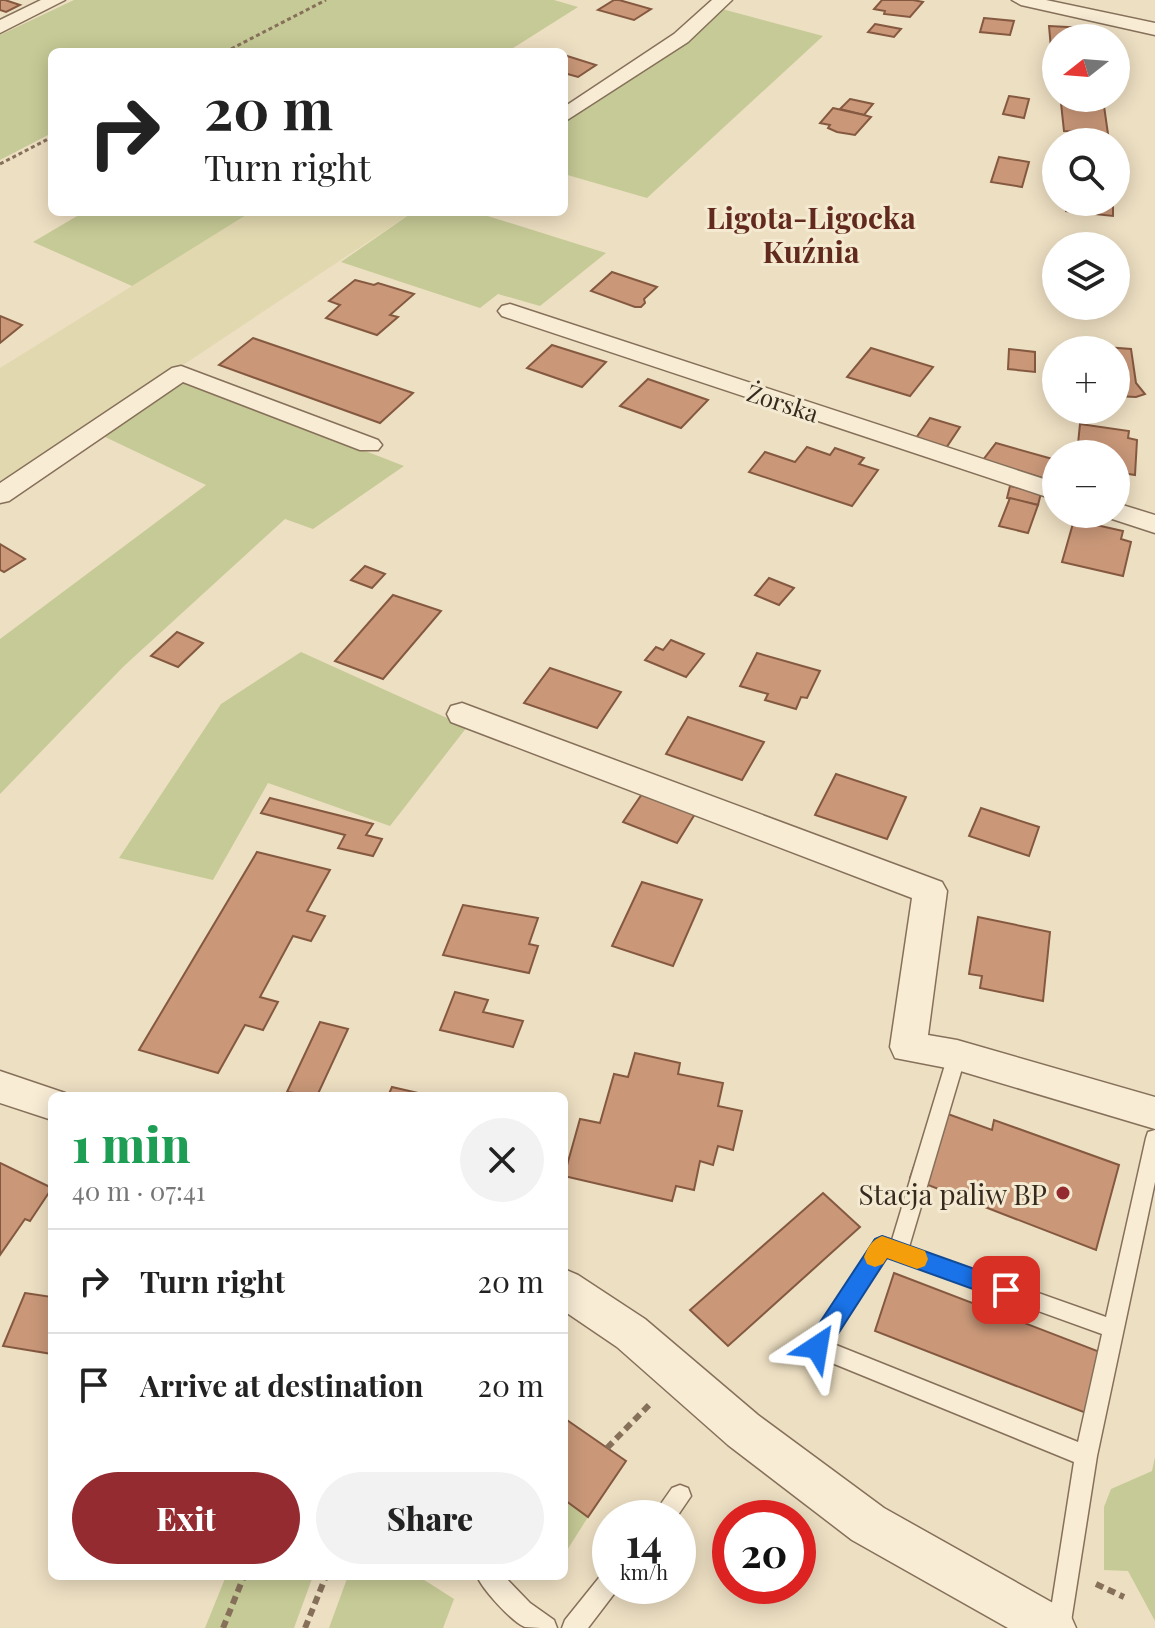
<!DOCTYPE html>
<html lang="en">
<head>
<meta charset="utf-8">
<style>
	body { margin:0; font-family:"Playfair Display",serif; background:#f2f2f2; color:#222; height:100vh; display:flex; flex-direction:column; font-size:30px; white-space:nowrap }
	* { box-sizing:border-box; margin:0 }
	p { font-size:26px; color:#767676 }
	.icon { flex:none; width:44px; height:44px; fill:none; stroke:currentColor; stroke-width:2; stroke-linecap:round; stroke-linejoin:round }
	.map { position:relative; flex:1; overflow:hidden }
	.sheet { position:absolute; left:48px; top:1092px; width:520px; height:488px; display:flex; flex-direction:column; background:#fff; border-radius:12px; box-shadow:0 4px 20px #0003 }
	.sheet>* { flex:none }
	.banner { position:absolute; left:48px; top:48px; width:520px; height:168px; border-radius:12px; box-shadow:0 4px 20px #0003; background:#fff; color:#222; overflow:hidden }
	.needle { width:52px; rotate:253deg }
	.fabs { position:absolute; left:1042px; top:24px; display:grid; gap:16px }
	.fabs a { display:grid; place-items:center; width:88px; height:88px; border-radius:50%; background:#fff; box-shadow:0 4px 20px #0003; font-size:40px }
	.speed { position:absolute; left:592px; top:1500px; display:flex; gap:16px; font-size:40px; font-weight:700; text-align:center }
	.speed>* { display:grid; place-content:center; width:104px; height:104px; border-radius:50%; background:#fff; box-shadow:0 4px 20px #0003; line-height:1 }
	.speed small { font-size:20px; font-weight:400 }
	.speed .limit { border:12px solid #d22; background:#fff; color:#111 }
	.pin { position:absolute; display:grid; place-items:center; width:68px; height:68px; color:#fff; margin:-34px; border-radius:16px; box-shadow:0 4px 12px #0006 }
	.me { position:absolute; width:88px; margin:-44px; rotate:33deg; stroke-linejoin:round; filter:drop-shadow(0 0 6px #0008) }
	.turn { display:flex; align-items:center; gap:28px; height:168px; padding:0 24px; font-size:36px }
	.turn .icon { width:104px; height:104px; stroke-width:2.5 }
	.turn b { display:block; font-size:56px; line-height:68px }
	.round { display:grid; place-items:center; flex:none; width:84px; height:84px; border-radius:42px; background:#f2f2f2 }
	.head { display:flex; align-items:center; justify-content:space-between; height:136px; padding:0 24px }
	h1 { font-size:48px; font-weight:800; line-height:60px; color:#1e9e55 }
	.button { display:flex; gap:16px; margin-top:auto; padding:16px 24px }
	.button a { flex:1; height:92px; border-radius:48px; background:#932b30; color:#fff; font-size:32px; font-weight:800; line-height:92px; text-align:center }
	.button a+a { background:#f2f2f2; color:#222 }
	ul { padding:0; list-style:none }
	li { display:flex; align-items:center; gap:24px; height:104px; padding:0 24px; border-top:2px solid #e0e0e0 }
	li div { flex:1 }
	li b { display:block; font-size:30px }
	li em { font-style:normal }
	.map>svg:first-child { display:block }
</style>
</head>
<body>
<div class="map">
<svg width="1155" height="1628" viewBox="0 0 1155 1628">
	<rect width="100%" height="100%" fill="#eddfc2"/>
	<polygon fill="#e2d8b0" points="251,212 413,212 0,487 0,368"/>
	<g fill="#c6ca96">
		<polygon points="74,0 554,0 578,7 507,52 52,52 52,133 0,160 0,35"/>
		<polygon points="722,9 823,36 647,198 564,174 564,124"/>
		<polygon points="84,212 251,212 132,286 33,242"/>
		<polygon points="413,212 475,212 606,253 540,306 498,294 480,308 341,262"/>
		<polygon points="183,380 404,466 313,529 285,519 124,666 0,794 0,639 206,485 103,436"/>
		<polygon points="301,652 467,727 390,826 268,783 213,880 119,858 221,704"/>
		<polygon points="1155,1457 1155,1621 1128,1571 1104,1570 1104,1507 1111,1489 1152,1471"/>
		<polygon points="566,1501 588,1517 564,1555 564,1505"/>
		<polygon points="226,1576 313,1576 294,1628 205,1628"/>
		<polygon points="348,1576 418,1576 454,1599 443,1628 329,1628"/>
	</g>
	<g fill="#ca9879" stroke="#855940" stroke-width="2">
		<polygon points="0,0 5,0 20,5 6,12 0,10"/>
		<polygon points="614,0 619,0 651,9 634,20 598,10"/>
		<polygon points="882,0 913,0 923,2 910,17 884,14 885,11 874,9"/>
		<polygon points="984,18 1014,21 1010,35 980,32"/>
		<polygon points="875,24 901,29 894,37 868,32"/>
		<polygon points="1049,26 1086,28 1087,38 1056,38 1056,48 1051,48"/>
		<polygon points="564,55 596,65 578,77 564,73"/>
		<polygon points="1009,96 1029,99 1024,118 1003,114"/>
		<polygon points="850,99 873,104 864,115 840,109"/>
		<polygon points="1061,103 1104,106 1108,134 1064,131"/>
		<polygon points="833,108 864,115 871,117 855,135 837,132 828,128 830,125 820,123"/>
		<polygon points="999,157 1029,162 1022,187 991,182"/>
		<polygon points="1066,202 1113,202 1113,216 1066,211"/>
		<polygon points="612,272 657,287 644,299 645,303 641,307 635,307 591,291"/>
		<polygon points="355,280 374,285 378,283 414,294 390,315 398,317 377,335 326,318 340,305 329,301"/>
		<polygon points="0,316 22,325 0,343"/>
		<polygon points="253,338 413,393 380,423 219,365"/>
		<polygon points="552,345 606,362 582,387 527,368"/>
		<polygon points="1078,345 1131,349 1136,383 1145,394 1136,397 1116,396 1116,350 1078,350"/>
		<polygon points="871,348 933,367 910,396 847,377"/>
		<polygon points="1009,349 1035,352 1035,372 1008,369"/>
		<polygon points="648,379 708,400 681,428 620,406"/>
		<polygon points="930,418 960,427 946,448 916,438"/>
		<polygon points="1080,424 1129,431 1128,438 1137,440 1135,475 1116,472 1116,454 1077,454"/>
		<polygon points="996,443 1056,460 1049,480 983,460"/>
		<polygon points="807,447 830,455 835,448 864,458 859,464 878,470 852,506 749,472 765,452 795,462"/>
		<polygon points="1010,486 1041,493 1038,505 1007,498"/>
		<polygon points="1010,498 1038,505 1028,533 999,526"/>
		<polygon points="1074,520 1123,531 1121,539 1131,542 1123,576 1062,562"/>
		<polygon points="0,544 25,559 4,572 0,570"/>
		<polygon points="365,566 385,574 372,588 351,580"/>
		<polygon points="769,578 794,588 779,605 755,595"/>
		<polygon points="393,595 441,611 383,679 335,661"/>
		<polygon points="177,632 203,643 178,667 151,656"/>
		<polygon points="671,640 704,654 686,677 645,660 656,647 663,650"/>
		<polygon points="757,653 820,671 807,698 801,697 796,709 765,700 768,694 740,686"/>
		<polygon points="550,668 621,692 597,728 524,703"/>
		<polygon points="688,717 764,742 742,780 666,754"/>
		<polygon points="836,774 906,797 887,839 815,815"/>
		<polygon points="642,794 695,814 677,843 623,822"/>
		<polygon points="270,798 373,824 366,835 382,839 373,856 338,848 345,835 261,813"/>
		<polygon points="981,808 1039,827 1029,856 969,836"/>
		<polygon points="257,852 330,870 307,911 325,916 311,941 293,936 260,997 278,1002 263,1030 245,1025 218,1073 139,1050"/>
		<polygon points="642,882 702,900 673,966 612,946"/>
		<polygon points="463,905 538,918 529,944 538,946 529,973 443,955"/>
		<polygon points="978,917 1050,932 1043,1001 980,988 982,976 969,974"/>
		<polygon points="455,992 488,1000 483,1012 523,1021 513,1047 440,1030"/>
		<polygon points="320,1022 348,1029 317,1096 287,1092"/>
		<polygon points="635,1053 680,1063 678,1074 723,1083 718,1106 742,1111 733,1150 718,1146 713,1165 700,1161 694,1190 676,1186 672,1201 564,1176 580,1119 600,1123 614,1074 628,1077"/>
		<polygon points="392,1087 431,1096 388,1096"/>
		<polygon points="934,1109 992,1130 994,1120 1119,1165 1096,1250 910,1178"/>
		<polygon points="0,1163 52,1188 30,1221 25,1219 0,1255"/>
		<polygon points="823,1193 860,1227 728,1346 690,1310"/>
		<polygon points="894,1273 1100,1352 1086,1413 875,1331"/>
		<polygon points="25,1293 52,1297 52,1354 3,1346"/>
		<polygon points="564,1418 626,1461 588,1517 566,1501 564,1505"/>
	</g>
	<g fill="none" stroke-linecap="round" stroke-linejoin="round">
		<defs>
			<g id="service">
				<path d="M957,1047l6,3 3,5 -57,192 197,70 40,-179 2,-6 7,-2v52l-58,274 -27,172h-22l26,-166 -264,-108 -3,-7 68,-107 7,-3 10,3 56,-185 3,-5zM886,1256l216,78 -24,108 -247,-99z"/>
				<polygon points="680,1485 688,1488 691,1496 676,1518 651,1518 672,1488"/>
				<polygon points="610,1571 610,1586 620,1586 588,1628 562,1628 565,1620 602,1574"/>
				<path d="M477,1576h27l26,27 24,17 3,8c-9,0 -23,0 -32,-1 -13,-5 -43,-38 -48,-51z"/>
			</g>
			<g id="minor">
				<polygon points="41,0 65,0 0,33 0,20"/>
				<polygon points="712,0 732,0 688,42 564,122 564,107 674,34"/>
				<polygon points="1012,0 1046,0 1155,23 1155,35 1021,5"/>
				<polygon points="510,304 1056,483 1056,500 502,316 498,311 502,306"/>
				<polygon points="181,366 378,440 382,445 378,450 360,450 183,382 9,501 0,503 0,483 172,368"/>
				<polygon points="1116,503 1155,515 1155,533 1106,517 1105,514 1116,514"/>
				<polygon points="462,703 942,882 947,891 928,1035 957,1040 1155,1097 1155,1129 957,1070 895,1058 890,1047 912,898 451,722 447,714 451,706"/>
				<polygon points="0,1071 65,1093 67,1096 52,1096 52,1120 0,1103"/>
				<polygon points="564,1269 578,1275 645,1319 758,1415 884,1508 1069,1612 1076,1628 1008,1628 852,1540 728,1445 617,1347 564,1311"/>
			</g>
		</defs>
		<use href="#service" stroke="#86705a" stroke-width="3"/>
		<use href="#minor" stroke="#86705a" stroke-width="3"/>
		<g stroke="#86705a" stroke-width="3" stroke-dasharray="4 3" stroke-linecap="butt">
			<polyline points="225,52 326,0"/>
			<polyline points="0,164 52,137"/>
		</g>
		<g stroke="#86705a" stroke-width="6" stroke-dasharray="8 5" stroke-linecap="butt">
			<polyline points="607,1448 650,1404"/>
			<polyline points="1096,1584 1124,1597"/>
			<polyline points="223,1628 244,1576"/>
			<polyline points="305,1628 326,1576"/>
		</g>
		<use href="#service" fill="#f8ecd5" fill-rule="evenodd"/>
		<use href="#minor" fill="#f8ecd5" fill-rule="evenodd"/>
	</g>
	<polygon fill="#1a73e8" stroke="#114b97" stroke-width="2" points="882,1236 1014,1283 1017,1290 1014,1297 1006,1301 887,1258 825,1354 817,1358 809,1354 805,1347 809,1339 875,1239"/>
	<path fill="#f59e0b" d="M882,1236l43,15 3,8 -3,7 -8,3 -30,-11 -4,6 -8,3 -8,-3 -3,-7c4,-10 8,-17 18,-21z"/>
	<circle fill="#932b30" stroke="#f4e9d1" stroke-width="3" cx="1063" cy="1193" r="8"/>
	<g text-anchor="middle" dominant-baseline="central" stroke-width="6" stroke-linejoin="round" paint-order="stroke">
		<g font-size="24" fill="#36291e" stroke="#f4e9d1">
			<text transform="translate(783 402) rotate(18)">Żorska</text>
		</g>
		<g font-size="28" fill="#36291e" stroke="#f4e9d1" text-anchor="end">
			<text x="1047" y="1193">Stacja paliw BP</text>
		</g>
		<g font-size="30" font-weight="bold" fill="#622a1e" stroke="#f4e9d1">
			<text x="811" y="217">Ligota-Ligocka<tspan x="811" dy="34">Kuźnia</tspan></text>
		</g>
	</g>
</svg>
<div class="fabs">
<a><svg class="needle" viewBox="-14 -14 28 28"><path d="M0-13l5 13h-10z" fill="#e53935"/><path d="M0 13l5-13h-10z" fill="#767676"/></svg></a>
<a><svg class="icon" aria-label="search" viewBox="0 0 24 24"><circle cx="10" cy="10" r="6"/><path d="M15 15l6 6"/></svg></a>
<a><svg class="icon" aria-label="layers" viewBox="0 0 24 24"><path d="M12 4l9 5-9 5-9-5zM3 14l9 5 9-5"/></svg></a>
<a>+</a>
<a>−</a>
</div>
<div class="speed"><div>14<small>km/h</small></div><div class="limit">20</div></div>
<div class="pin" style="left:1006px;top:1290px;background:#d93025"><svg class="icon" aria-label="arrive" viewBox="0 0 24 24"><path d="M6 21V4h12l-3 4 3 4H6"/></svg></div>
<svg class="me" style="left:817px;top:1347px" viewBox="-20 -20 40 40"><path d="M0-17L14 15 0 8-14 15z" fill="#1a73e8" stroke="#fff" stroke-width="4"/></svg>
<div class="banner">
<div class="turn"><svg class="icon" aria-label="right" viewBox="0 0 24 24"><path d="M7 20v-9h11M14 6l5 5-5 5"/></svg><div><b>20 m</b>Turn right</div></div>
</div>
<section class="sheet">
<div class="head"><div><h1>1 min</h1><p>40 m · 07:41</p></div><a class="round"><svg class="icon" aria-label="close" viewBox="0 0 24 24"><path d="M6 6l12 12M18 6L6 18"/></svg></a></div>
<ul>
<li><svg class="icon" aria-label="right" viewBox="0 0 24 24"><path d="M7 20v-9h11M14 6l5 5-5 5"/></svg><div><b>Turn right</b></div><em>20 m</em></li>
<li><svg class="icon" aria-label="arrive" viewBox="0 0 24 24"><path d="M6 21V4h12l-3 4 3 4H6"/></svg><div><b>Arrive at destination</b></div><em>20 m</em></li>
</ul>
<div class="button"><a>Exit</a><a>Share</a></div>
</section>
</div>
</body>
</html>
